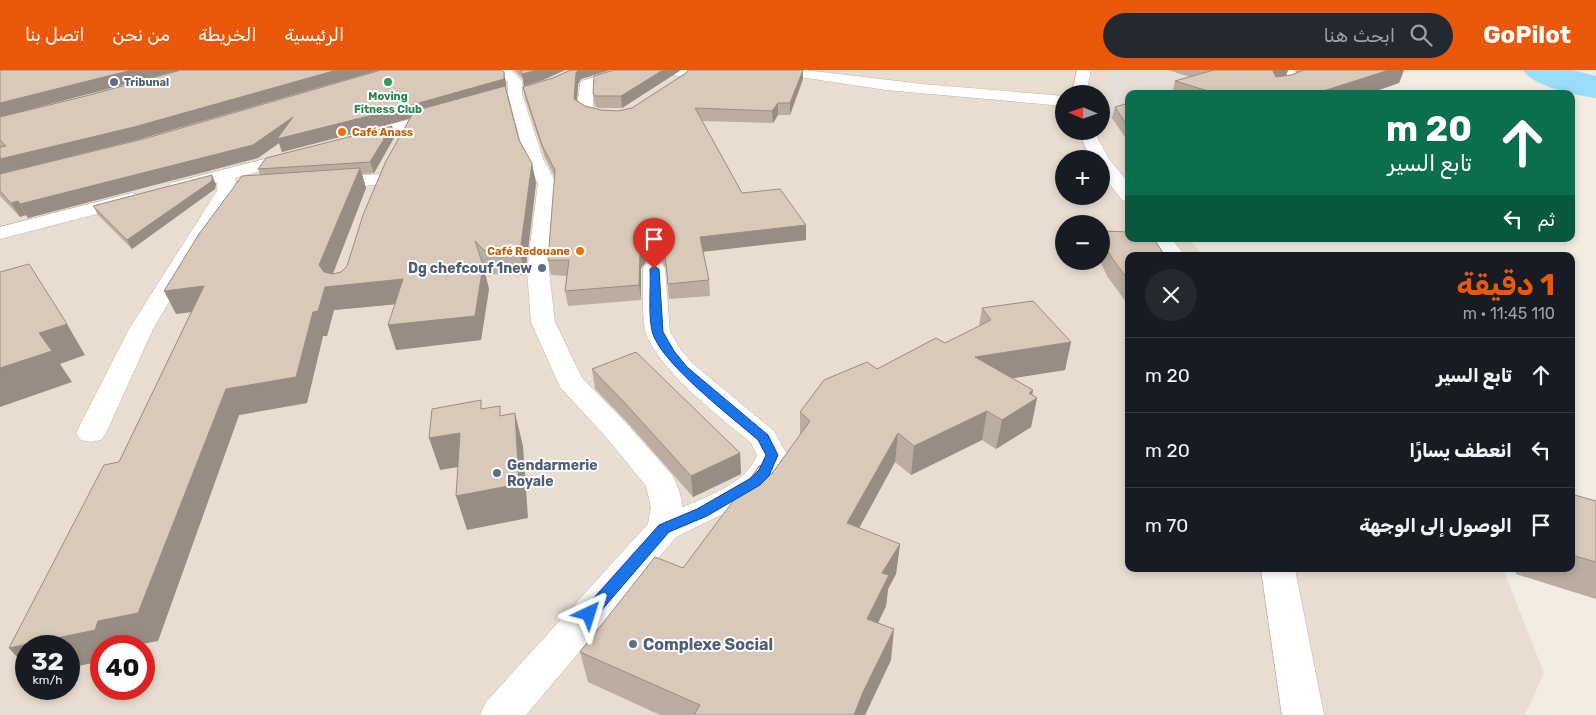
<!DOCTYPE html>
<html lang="ar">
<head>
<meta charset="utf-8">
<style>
	body { margin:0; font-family:Rubik,Vazirmatn,sans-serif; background:#242831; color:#f1f3f6; direction:rtl; height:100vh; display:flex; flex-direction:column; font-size:19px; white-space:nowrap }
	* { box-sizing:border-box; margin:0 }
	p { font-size:16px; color:#9ea1a6 }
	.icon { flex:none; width:28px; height:28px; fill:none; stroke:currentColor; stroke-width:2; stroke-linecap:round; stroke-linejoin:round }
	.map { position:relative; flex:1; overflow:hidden; direction:ltr }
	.drawer { position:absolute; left:1125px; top:182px; width:450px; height:320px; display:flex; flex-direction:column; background:#171b24; border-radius:10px; box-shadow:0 2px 8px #0003; direction:rtl }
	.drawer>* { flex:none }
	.hud { position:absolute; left:1125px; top:20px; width:450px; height:152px; border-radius:10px; box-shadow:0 2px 8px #0003; direction:rtl; background:#0b6e4f; color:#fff; overflow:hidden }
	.needle { width:32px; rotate:272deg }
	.buttons { position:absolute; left:1055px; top:15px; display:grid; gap:10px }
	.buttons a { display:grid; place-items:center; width:55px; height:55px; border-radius:50%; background:#171b24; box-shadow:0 2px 8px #0003; font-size:25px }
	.speed { position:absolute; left:15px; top:565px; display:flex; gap:10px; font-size:25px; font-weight:700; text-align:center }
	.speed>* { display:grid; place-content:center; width:65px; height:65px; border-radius:50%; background:#171b24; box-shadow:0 2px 8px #0003; line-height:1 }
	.speed small { font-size:12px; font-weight:400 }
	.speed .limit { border:8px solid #d22; background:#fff; color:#111 }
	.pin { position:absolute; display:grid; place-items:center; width:42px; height:42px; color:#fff; margin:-51px -21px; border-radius:50% 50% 50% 0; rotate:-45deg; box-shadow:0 0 5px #0007 }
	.pin .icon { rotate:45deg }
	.me { position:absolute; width:55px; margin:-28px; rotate:41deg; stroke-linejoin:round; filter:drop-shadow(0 0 4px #0008) }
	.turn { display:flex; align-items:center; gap:18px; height:105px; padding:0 20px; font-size:22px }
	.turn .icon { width:65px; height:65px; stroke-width:2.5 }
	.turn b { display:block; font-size:35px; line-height:42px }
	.then { display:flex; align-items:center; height:48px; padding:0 20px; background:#0003; gap:10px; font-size:19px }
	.round { display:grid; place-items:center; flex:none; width:52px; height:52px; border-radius:26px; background:#242831 }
	.overview { display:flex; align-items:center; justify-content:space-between; height:85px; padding:0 20px }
	h1 { font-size:30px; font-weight:700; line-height:38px; color:#ea580c }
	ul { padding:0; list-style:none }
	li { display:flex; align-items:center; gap:15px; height:75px; padding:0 20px; border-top:1px solid #363941 }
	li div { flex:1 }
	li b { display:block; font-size:19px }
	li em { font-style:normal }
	header { display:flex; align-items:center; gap:30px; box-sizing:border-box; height:70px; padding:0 25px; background:#ea580c; color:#fff }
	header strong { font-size:24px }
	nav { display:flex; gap:28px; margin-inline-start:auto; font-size:18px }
	.search { width:350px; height:45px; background:#242831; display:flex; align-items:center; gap:12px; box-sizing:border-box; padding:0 18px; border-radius:28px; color:#9ea1a6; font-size:19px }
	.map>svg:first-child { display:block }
</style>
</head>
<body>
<header>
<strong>GoPilot</strong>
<div class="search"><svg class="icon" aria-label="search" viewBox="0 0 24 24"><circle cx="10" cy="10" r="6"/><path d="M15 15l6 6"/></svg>ابحث هنا</div>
<nav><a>الرئيسية</a><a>الخريطة</a><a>من نحن</a><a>اتصل بنا</a></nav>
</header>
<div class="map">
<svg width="1596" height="645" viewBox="0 0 1596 645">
	<rect width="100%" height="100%" fill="#f3ece3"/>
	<path fill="#e8ddd0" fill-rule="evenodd" d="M0,0h1297l-168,24v145h60l14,17h-74v313h374l41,104 -19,42h-1525zM1064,24h37v37h-37zM1064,89h37v37h-37zM1064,154h37v37h-37zM26,576h43v43h-43zM101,576h43v43h-43z"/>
	<polygon fill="#e5ddd8" points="1109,0 1341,0 1364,24 1129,24 1129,50 1106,45"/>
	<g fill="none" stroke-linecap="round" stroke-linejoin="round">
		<path fill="#98dcf7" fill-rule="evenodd" d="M1523,0h50l23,6v22c-20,-3 -62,-11 -73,-28z"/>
		<defs>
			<g id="minor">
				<path d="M616,0h21l-2,3 -41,13 -1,22 7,3 24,2 2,3 -2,3c-15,4 -37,4 -47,-10l3,-25 2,-3z"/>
				<path d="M664,0h39c-9,11 -25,6 -37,3z"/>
				<polygon points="773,0 805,0 922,14 1064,26 1064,36 886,20 780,4"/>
				<path d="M1280,0h14l8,10c-6,12 -20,14 -32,14l-2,-3 2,-3 18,-8z"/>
				<polygon points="227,99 233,100 236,104 235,121 153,259 106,363 101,370 91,372 81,370 76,363 129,259 217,121 218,104 221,100"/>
				<polygon points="381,104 388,106 390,110 388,114 327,119 320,117 318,113 320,109 327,107"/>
				<path d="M654,192l8,2 3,5 5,63 11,18 11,13 82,68 13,24 -12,25 -8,8 -24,16 -67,33 -12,3 -12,-3 -5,-9c7,-11 17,-13 29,-18 27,-12 70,-25 81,-55l-6,-12c-34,-30 -87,-67 -105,-109 -4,-12 -3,-50 -3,-65l3,-5z"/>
			</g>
			<g id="tertiary">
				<path d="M496,0h15l11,11v13l21,65 13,24 -7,88 6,51 27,56 44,45 46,52c11,19 15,42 4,62l-150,178h-46l6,-13 162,-178 3,-17 -5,-21 -40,-49 -46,-50 -29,-65 -4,-51 11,-88 -13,-24 -17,-65v-12z"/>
				<polygon points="1077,0 1091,0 1086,24 1072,24"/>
				<polygon points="441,41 447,43 449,46 447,49 357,74 351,73 349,69 351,65"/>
				<polygon points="1078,61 1094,61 1109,89 1129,113 1129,132 1122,130 1101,103 1101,89 1091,89"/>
				<polygon points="296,81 302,82 305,86 302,90 178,123 171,121 169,117 171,113"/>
				<polygon points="132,123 139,125 142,129 139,133 0,169 0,157"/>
				<polygon points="1151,169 1172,169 1185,186 1163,186"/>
				<polygon points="1261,499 1295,499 1324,645 1282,645"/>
			</g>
		</defs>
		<use href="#minor" stroke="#c2b5a7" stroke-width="1"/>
		<use href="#tertiary" stroke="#c2b5a7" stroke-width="1"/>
		<use href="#minor" fill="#fff" fill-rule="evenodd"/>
		<use href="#tertiary" fill="#fff" fill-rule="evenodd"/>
	</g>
	<g fill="#bbada0">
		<polygon points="0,0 180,0 8,45 82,27 181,0 379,0 140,69 0,104"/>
		<polygon points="514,0 565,0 543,10 524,16 523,9"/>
		<polygon points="571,0 610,0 581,9 578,14 577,30 585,36 601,40 618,41 632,38 686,3 688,0 803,0 803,9 790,45 778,45 773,53 702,51 742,123 806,170 703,181 709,210 710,226 669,229 666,198 662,192 654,190 646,192 641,198 641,230 568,236 565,221 567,206 551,205 548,190 555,107 545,88 525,28 523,17 553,8"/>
		<polygon points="681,0 622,38 598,38 595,36 593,24"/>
		<polygon points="1168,0 1288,0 1286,6 1291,5 1297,3 1295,0 1404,0 1399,13 1367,24 1172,24 1175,11 1190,7"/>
		<polygon points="504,2 506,13 506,20 519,70 536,113 525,205 491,204 483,196 489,219 481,270 396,280 395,234 334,240 327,266 323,266 307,333 239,345 158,571 101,576 101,591 69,598 69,576 26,576 26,597 9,578 119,392 191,242 176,244 260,105 258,99 395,66 374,103 362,104 366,118 333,204 341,202 347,196 409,49 282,82 279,73 258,88 28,148 26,145 20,147 0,126 0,104"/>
		<polygon points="1129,33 1129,73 1112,48 1115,37"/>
		<polygon points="216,114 215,119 132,179 98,145 93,136"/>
		<polygon points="1101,161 1129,186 1129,236 1107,206 1100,191 1101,191"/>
		<polygon points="982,238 1071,272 1065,300 1012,308 1033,320 1032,325 1037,328 1031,357 996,379 982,370 911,405 895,392 859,458 900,474 896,504 888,519 886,536 878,553 891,590 865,645 660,645 588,612 580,582 683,498 771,405 800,365 800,342 877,299 945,273 979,256"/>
		<polygon points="592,299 740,383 741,404 693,427 627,352 595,319"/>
		<polygon points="1571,424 1596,431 1596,529 1516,504 1515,499 1571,499"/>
	</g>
	<g fill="#988d82">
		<polygon points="132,0 180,0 0,47 0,33"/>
		<polygon points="337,0 379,0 140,69 0,104 0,89"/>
		<polygon points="538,0 565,0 543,10 524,16 522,4"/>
		<polygon points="578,0 610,0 581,9 578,14 576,40 574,29 576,3"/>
		<polygon points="663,0 681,0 622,38 621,26"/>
		<polygon points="803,0 803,9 790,45 790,33"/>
		<polygon points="1273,0 1288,0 1285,9 1266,20"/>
		<polygon points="1389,0 1404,0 1399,13 1367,24 1314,24"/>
		<polygon points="504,2 506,13 506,21 404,50 282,82 279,73 258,88 28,148 20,134 293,47"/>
		<polygon points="778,33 778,45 773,53 772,41"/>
		<polygon points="392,56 395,66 374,103 370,92"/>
		<polygon points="532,93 536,113 525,205 520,182"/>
		<polygon points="360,98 366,118 328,216 403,209 410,233 334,240 327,266 323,266 307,333 239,345 158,571 131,576 101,576 101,591 69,598 69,576 26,576 26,597 9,578 98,551 226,319 319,195"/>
		<polygon points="212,105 216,114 215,119 132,179 127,170"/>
		<polygon points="18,131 26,145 20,147 11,133"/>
		<polygon points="806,155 806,170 702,182 700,167"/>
		<polygon points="652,175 654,190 646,192 641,198 641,230 639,215 640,183 644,177"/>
		<polygon points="483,195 489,219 481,270 396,280 388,255"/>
		<polygon points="204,216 215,239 176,244 164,221"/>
		<polygon points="67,254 85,285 60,294 72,312 0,337 0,298 39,263"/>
		<polygon points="1071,272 1065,300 971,315 975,287"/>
		<polygon points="1033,320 1031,332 1037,328 1031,357 996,379 1002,350 1029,323"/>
		<polygon points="987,341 982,370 911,405 914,376"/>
		<polygon points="515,343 523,376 528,448 467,460 456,426"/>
		<polygon points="460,363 470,395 440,400 429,368"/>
		<polygon points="898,363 895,392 845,484 847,453"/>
		<polygon points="740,383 741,404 693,427 691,406"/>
		<polygon points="900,474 896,504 888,519 886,536 865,580 867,549 882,503"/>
		<polygon points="894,559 891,590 865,645 854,645 863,622"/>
	</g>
	<g fill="#d9c9ba" stroke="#988d82">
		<polygon points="0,0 132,0 0,33"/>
		<polygon points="181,0 337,0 134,57 0,89 0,87 1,87 0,86 0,77 6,76 0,70 0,47 82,27"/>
		<polygon points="381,0 502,0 504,2 504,9 401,38 277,69 293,47 253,75 20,134 18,131 11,133 0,121 0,104 147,68"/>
		<polygon points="521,0 538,0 522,4"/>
		<polygon points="571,0 578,0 576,3 574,29 585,36 601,40 618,41 632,38 686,3 688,0 803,0 790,33 778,33 772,41 695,38 742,123 780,119 806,155 700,167 709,210 668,214 665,183 661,177 652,175 644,177 640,183 639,215 565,221 569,190 548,190 555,100 542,75 523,17 553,8"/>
		<polygon points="614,0 663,0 621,26 596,26 593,24 594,6"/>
		<polygon points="1214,0 1273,0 1273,1 1276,7 1291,5 1304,0 1389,0 1314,24 1218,24 1175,11"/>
		<polygon points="505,16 519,70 532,93 520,182 485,181 475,171 483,195 475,246 388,255 403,209 325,217 318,241 313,242 296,307 226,319 138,543 98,551 95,560 9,578 104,395 119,392 204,216 164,221 199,164 242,106 360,98 319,195 324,202 333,204 341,202 347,196 363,145 386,91 414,41"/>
		<polygon points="1129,33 1129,58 1115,37"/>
		<polygon points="392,56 370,92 258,99 266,88"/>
		<polygon points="212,105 212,111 127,170 93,136"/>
		<polygon points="1101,161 1129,162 1129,169 1154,169 1165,186 1129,186 1129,211 1112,188 1101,169"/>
		<polygon points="29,194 67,254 39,263 52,281 0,298 0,202"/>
		<polygon points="1033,231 1071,272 975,287 1033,320 1029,323 1037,328 1002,350 987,341 914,376 898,363 847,453 900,474 882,503 889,505 867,549 894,559 863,622 854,645 694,645 700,635 580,582 655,487 683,498 760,395 771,405 810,351 800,342 824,310 867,292 877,299 936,268 945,273 991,250 982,238"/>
		<polygon points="636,282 740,383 691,406 624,332 592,299"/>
		<polygon points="481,330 481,339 500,336 500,346 515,343 519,414 456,426 460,363 429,368 432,339"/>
		<polygon points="1571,424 1596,431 1596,492 1571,485"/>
	</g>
	<path fill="#1a73e8" stroke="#114b97" d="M654,196l5,3 4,63 11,19 13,16 81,68 10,20 -9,21 -9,9 -53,31 -38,16 -75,87 -5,2 -6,-2 -2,-5 2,-4 76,-85 38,-16 54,-31 8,-8 7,-15 -8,-15c-25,-22 -99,-78 -106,-109 -4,-19 -1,-42 -2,-62z"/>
	<g fill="#5c6f8a" stroke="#fff" stroke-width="2">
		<circle cx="114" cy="12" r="5"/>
		<circle cx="542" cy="198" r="5"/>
		<circle cx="497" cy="403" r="5"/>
		<circle cx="633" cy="574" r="5"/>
	</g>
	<circle fill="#2e9e5b" stroke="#fff" stroke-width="2" cx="388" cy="12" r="5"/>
	<g fill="#e8710a" stroke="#fff" stroke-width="2">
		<circle cx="342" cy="62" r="5"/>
		<circle cx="580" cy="181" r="5"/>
	</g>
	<g text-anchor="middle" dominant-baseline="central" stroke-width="4" stroke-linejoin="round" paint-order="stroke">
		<g font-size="11" font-weight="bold" fill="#4e5e75" stroke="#fff" text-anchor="start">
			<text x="124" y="12">Tribunal</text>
		</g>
		<g font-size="11" font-weight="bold" fill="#27864d" stroke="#fff">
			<text x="388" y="26">Moving<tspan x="388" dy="13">Fitness Club</tspan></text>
		</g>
		<g font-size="11" font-weight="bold" fill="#c56008" stroke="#fff" text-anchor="start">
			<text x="352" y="62">Café Anass</text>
			<text x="570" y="181" text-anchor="end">Café Redouane</text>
		</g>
		<g font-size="14" font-weight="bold" fill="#4e5e75" stroke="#fff" text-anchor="end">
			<text x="532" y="198">Dg chefcouf 1new</text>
			<text x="507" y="395" text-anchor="start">Gendarmerie<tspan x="507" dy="16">Royale</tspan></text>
		</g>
		<g font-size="16" font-weight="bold" fill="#4e5e75" stroke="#fff" text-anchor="start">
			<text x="643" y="574">Complexe Social</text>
		</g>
	</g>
</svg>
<div class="buttons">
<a><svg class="needle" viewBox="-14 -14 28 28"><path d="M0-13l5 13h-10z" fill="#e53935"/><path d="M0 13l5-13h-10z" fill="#9ea1a6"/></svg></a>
<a>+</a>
<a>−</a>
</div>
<div class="speed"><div>32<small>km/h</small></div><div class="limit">40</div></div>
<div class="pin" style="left:654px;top:199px;background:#d93025"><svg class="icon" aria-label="arrive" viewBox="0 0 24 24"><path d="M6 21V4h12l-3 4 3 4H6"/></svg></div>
<svg class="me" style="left:589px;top:544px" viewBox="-20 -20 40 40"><path d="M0-17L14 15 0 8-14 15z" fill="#1a73e8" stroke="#fff" stroke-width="4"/></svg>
<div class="hud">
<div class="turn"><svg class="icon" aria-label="ahead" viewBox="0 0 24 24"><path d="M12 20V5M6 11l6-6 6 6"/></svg><div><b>20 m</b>تابع السير</div></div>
<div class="then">ثم<svg class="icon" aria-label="left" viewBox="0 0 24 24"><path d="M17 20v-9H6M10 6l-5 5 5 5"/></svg></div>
</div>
<section class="drawer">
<div class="overview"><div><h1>1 دقيقة</h1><p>110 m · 11:45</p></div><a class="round"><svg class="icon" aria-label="close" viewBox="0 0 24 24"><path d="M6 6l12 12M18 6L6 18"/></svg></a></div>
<ul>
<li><svg class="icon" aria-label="ahead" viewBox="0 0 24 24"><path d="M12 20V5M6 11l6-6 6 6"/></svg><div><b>تابع السير</b></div><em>20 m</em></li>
<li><svg class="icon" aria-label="left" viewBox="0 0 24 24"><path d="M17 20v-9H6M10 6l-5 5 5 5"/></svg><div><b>انعطف يسارًا</b></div><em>20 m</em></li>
<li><svg class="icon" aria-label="arrive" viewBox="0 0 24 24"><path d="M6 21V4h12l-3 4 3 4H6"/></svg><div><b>الوصول إلى الوجهة</b></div><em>70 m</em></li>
</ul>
</section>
</div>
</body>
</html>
